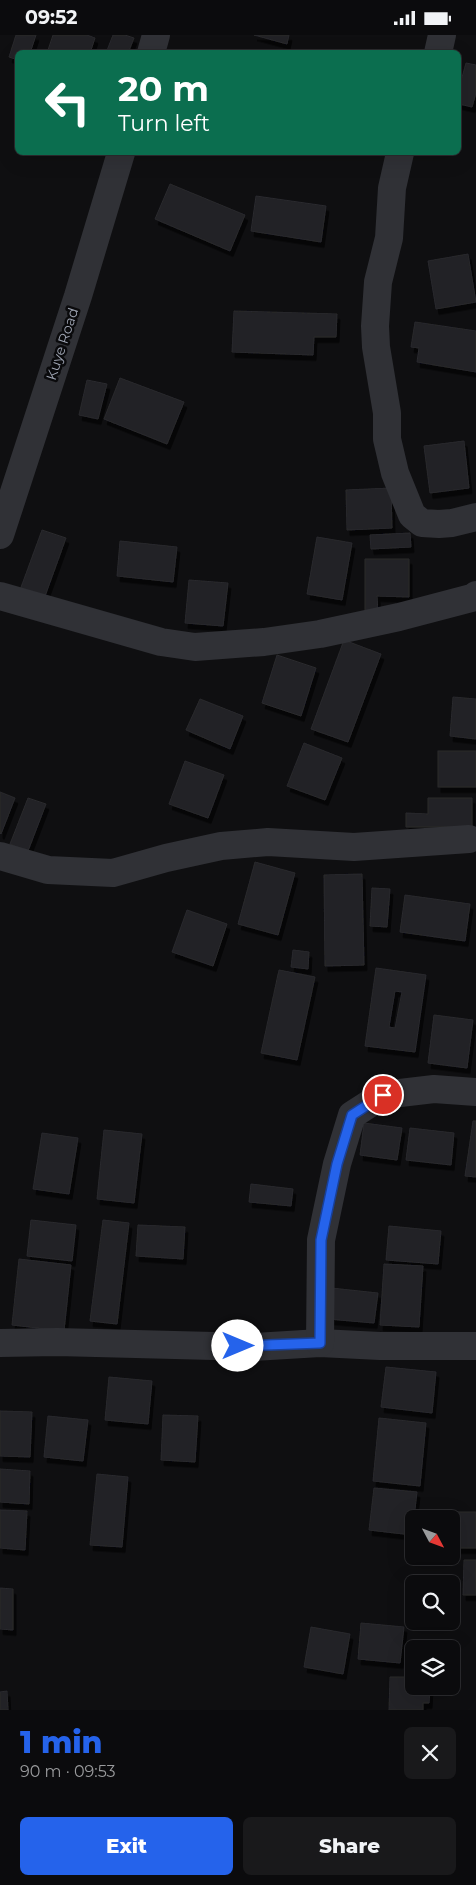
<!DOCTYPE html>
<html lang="en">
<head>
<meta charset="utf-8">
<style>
	body { margin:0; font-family:Montserrat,sans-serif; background:#19191b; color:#f1f3f6; height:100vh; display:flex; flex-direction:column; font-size:19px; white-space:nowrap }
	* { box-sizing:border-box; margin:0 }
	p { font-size:16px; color:#9a9b9d }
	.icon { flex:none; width:28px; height:28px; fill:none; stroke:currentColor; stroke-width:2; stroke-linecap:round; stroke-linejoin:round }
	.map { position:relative; height:1675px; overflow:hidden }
	.panel { display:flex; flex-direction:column; background:#0b0b0d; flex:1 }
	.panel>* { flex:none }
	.hud { position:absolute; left:15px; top:15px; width:446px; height:105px; border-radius:8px; box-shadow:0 5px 20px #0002,0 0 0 1px #2b2b2e; background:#0b6e4f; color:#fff; overflow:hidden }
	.needle { width:32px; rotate:131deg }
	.fabs { position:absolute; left:405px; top:1475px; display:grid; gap:10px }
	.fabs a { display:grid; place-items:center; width:55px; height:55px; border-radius:8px; background:#0b0b0d; box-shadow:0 5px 20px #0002,0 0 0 1px #2b2b2e; font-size:25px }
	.pin { position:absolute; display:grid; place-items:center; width:42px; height:42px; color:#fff; margin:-21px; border:2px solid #fff; border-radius:50%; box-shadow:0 1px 5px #0007 }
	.me { position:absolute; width:55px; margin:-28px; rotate:90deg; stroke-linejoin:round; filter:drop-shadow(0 0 4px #0008) }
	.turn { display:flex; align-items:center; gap:18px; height:105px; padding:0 20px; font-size:22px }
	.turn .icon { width:65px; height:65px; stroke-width:2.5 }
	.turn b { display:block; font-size:35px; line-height:42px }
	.round { display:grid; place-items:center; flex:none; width:52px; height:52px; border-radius:8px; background:#19191b }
	.headline { display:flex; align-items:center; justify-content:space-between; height:85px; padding:0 20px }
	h1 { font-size:30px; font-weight:800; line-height:38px; color:#2563eb }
	.action { display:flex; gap:10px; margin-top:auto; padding:10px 20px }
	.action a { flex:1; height:58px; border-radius:8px; background:#2563eb; color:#fff; font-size:20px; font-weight:800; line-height:58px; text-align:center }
	.action a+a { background:#19191b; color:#f1f3f6 }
	.status { display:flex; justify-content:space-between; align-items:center; height:35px; padding:0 25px; background:#0b0b0d; direction:ltr }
	.status svg { height:14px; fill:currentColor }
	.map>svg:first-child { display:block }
</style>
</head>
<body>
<div class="status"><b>09:52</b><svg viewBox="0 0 49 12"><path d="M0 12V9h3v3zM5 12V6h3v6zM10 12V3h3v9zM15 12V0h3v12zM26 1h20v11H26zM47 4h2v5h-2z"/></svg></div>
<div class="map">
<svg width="476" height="1675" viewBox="0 0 476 1675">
	<defs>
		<filter id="shadow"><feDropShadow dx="3" dy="5.5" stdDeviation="0" flood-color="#0009"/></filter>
	</defs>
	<rect width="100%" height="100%" fill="#0f0f11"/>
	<g fill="#222225" stroke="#29292d" fill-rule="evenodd" filter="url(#shadow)">
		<polygon points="16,0 36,0 30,18 18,18 18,25 9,22"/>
		<polygon points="53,0 87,0 95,3 90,18 47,18"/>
		<polygon points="113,0 125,0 134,3 128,18 106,18"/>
		<polygon points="254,0 289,0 287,9"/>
		<polygon points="466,28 476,30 476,58 472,72 459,69 459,53"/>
		<polygon points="170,149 245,180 230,216 155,184"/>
		<polygon points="256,161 326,171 321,207 251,196"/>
		<polygon points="468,219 476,267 436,274 428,226"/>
		<polygon points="234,276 337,279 336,302 314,302 313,320 232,317"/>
		<polygon points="415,287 476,296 476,337 417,327 419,313 411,312"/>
		<polygon points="120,343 184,367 167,409 104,384"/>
		<polygon points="87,345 107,349 98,384 79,380"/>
		<polygon points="464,406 469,453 430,458 424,411"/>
		<polygon points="391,453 392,493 347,495 346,455"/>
		<polygon points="42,495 66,503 44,564 20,555"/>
		<polygon points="410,498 411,512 371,514 370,500"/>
		<polygon points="317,502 352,508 342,565 307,559"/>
		<polygon points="120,506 177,512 173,547 117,541"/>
		<polygon points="365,524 409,524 409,562 377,561 378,578 365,578"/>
		<polygon points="189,545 228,548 223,591 185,588"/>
		<polygon points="344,605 381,619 348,707 311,694"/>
		<polygon points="277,620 316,633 301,681 262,668"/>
		<polygon points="453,662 476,664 476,704 450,701"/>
		<polygon points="200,664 243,681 230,714 186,695"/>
		<polygon points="304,708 342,723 325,765 287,751"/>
		<rect x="438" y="716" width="38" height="36"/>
		<polygon points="185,726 224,740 208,783 169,769"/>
		<polygon points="0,757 15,763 1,799 0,798"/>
		<polygon points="28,763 46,769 28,816 10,809"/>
		<polygon points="428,763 472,763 472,792 406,792 406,778 428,779"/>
		<polygon points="255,827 295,838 278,900 238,889"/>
		<polygon points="362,839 364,930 325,931 324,840"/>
		<polygon points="372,853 390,854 387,892 370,891"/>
		<polygon points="405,860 470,869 465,906 400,897"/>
		<polygon points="187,875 227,889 213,931 172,917"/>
		<polygon points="293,915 309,917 308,934 291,932"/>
		<path d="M376,933l50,7 -11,77 -50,-6zM395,956l7,1 -7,36 -6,-1z"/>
		<polygon points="279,935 315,942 297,1025 261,1018"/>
		<polygon points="434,980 473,985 467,1033 428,1028"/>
		<polygon points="473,1086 476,1086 476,1142 465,1141"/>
		<polygon points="364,1088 402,1093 397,1125 360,1120"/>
		<polygon points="410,1093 454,1098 451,1130 406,1125"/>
		<polygon points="104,1095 142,1099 134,1168 97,1164"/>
		<polygon points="42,1098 78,1103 69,1159 33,1154"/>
		<polygon points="251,1149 293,1154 291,1171 249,1167"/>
		<polygon points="31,1185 76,1190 72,1226 27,1221"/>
		<polygon points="103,1185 129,1188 117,1289 90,1286"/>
		<polygon points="138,1190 185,1192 183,1224 136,1221"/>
		<polygon points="389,1191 441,1196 438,1229 386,1225"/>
		<polygon points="19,1224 71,1230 64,1296 12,1290"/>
		<polygon points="384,1229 423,1231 419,1292 380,1290"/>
		<polygon points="331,1253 378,1258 374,1288 328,1284"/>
		<polygon points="386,1332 436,1337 432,1378 381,1372"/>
		<polygon points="109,1342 152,1346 148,1389 105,1385"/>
		<polygon points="0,1376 32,1377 30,1422 0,1421"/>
		<polygon points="163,1380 198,1381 195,1427 161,1425"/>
		<polygon points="48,1381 88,1385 83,1426 44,1422"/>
		<polygon points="379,1383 426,1388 420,1451 373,1446"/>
		<polygon points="0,1434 30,1436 29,1469 0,1467"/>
		<polygon points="97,1439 128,1442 122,1512 90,1510"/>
		<polygon points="374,1453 417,1457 412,1500 369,1495"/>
		<polygon points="0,1475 27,1476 25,1515 0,1513"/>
		<polygon points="456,1477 476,1477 476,1513 455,1513"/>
		<polygon points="464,1525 476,1525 476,1560 463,1560"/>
		<polygon points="0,1553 13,1554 13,1595 0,1594"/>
		<polygon points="361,1588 404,1592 400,1628 358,1624"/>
		<polygon points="311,1592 350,1599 343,1639 304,1632"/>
		<polygon points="390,1642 414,1642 414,1651 430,1651 429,1668 423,1668 423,1675 389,1675"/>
		<polygon points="7,1656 8,1675 0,1675 0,1657"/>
	</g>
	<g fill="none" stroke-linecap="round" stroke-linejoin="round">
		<g stroke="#303136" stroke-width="28">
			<polyline points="438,18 442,0"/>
			<polyline points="400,118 392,153 389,203 378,247 375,291 376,312 387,378 387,404 395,438 412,480 422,488 439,489 452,488 476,482"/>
			<polyline points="0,561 161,607 195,612 264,607 320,599 399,582 475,562 476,560"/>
			<polyline points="0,821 48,835 113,838 166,823 221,811 268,807 354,812 469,804"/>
			<polyline points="0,1308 57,1307 253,1312 320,1308 380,1311 476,1311"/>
			<polyline points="320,1308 321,1205 337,1129 352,1080 383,1060 434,1054 476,1057"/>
		</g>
		<g stroke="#303136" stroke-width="28">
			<polyline points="151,18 156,0"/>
			<polyline points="0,500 78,261 121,118"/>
		</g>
	</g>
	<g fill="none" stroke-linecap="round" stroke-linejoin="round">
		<defs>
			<polyline id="route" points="238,1311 320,1308 321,1205 337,1129 352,1080 383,1060"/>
		</defs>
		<use href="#route" stroke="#184099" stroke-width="12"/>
		<use href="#route" stroke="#2563eb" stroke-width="9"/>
	</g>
	<g text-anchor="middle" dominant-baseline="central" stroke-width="5" stroke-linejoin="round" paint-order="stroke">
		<g font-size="14" fill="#9fa5b3" stroke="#0a0a0c">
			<text transform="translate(62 309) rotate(-72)">Kuye Road</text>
		</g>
	</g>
</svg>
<div class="fabs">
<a><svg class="needle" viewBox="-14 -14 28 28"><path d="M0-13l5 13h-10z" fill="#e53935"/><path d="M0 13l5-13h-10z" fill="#9a9b9d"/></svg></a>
<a><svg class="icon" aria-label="search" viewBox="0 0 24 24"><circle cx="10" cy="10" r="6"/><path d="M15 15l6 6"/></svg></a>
<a><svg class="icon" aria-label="layers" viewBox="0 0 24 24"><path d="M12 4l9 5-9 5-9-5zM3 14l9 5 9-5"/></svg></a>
</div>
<div class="pin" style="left:383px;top:1060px;background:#d93025"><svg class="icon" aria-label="arrive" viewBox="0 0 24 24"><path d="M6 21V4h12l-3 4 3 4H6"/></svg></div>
<svg class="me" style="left:238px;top:1311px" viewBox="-20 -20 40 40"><circle r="19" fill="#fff"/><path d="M0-13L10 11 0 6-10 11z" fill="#2563eb"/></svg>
<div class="hud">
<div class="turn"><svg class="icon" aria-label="left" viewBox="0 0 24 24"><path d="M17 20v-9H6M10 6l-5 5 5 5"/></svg><div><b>20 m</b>Turn left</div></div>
</div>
</div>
<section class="panel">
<div class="headline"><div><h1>1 min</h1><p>90 m · 09:53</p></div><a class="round"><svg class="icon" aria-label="close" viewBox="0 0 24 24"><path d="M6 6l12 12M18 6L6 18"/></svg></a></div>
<div class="action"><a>Exit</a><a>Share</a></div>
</section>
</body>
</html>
